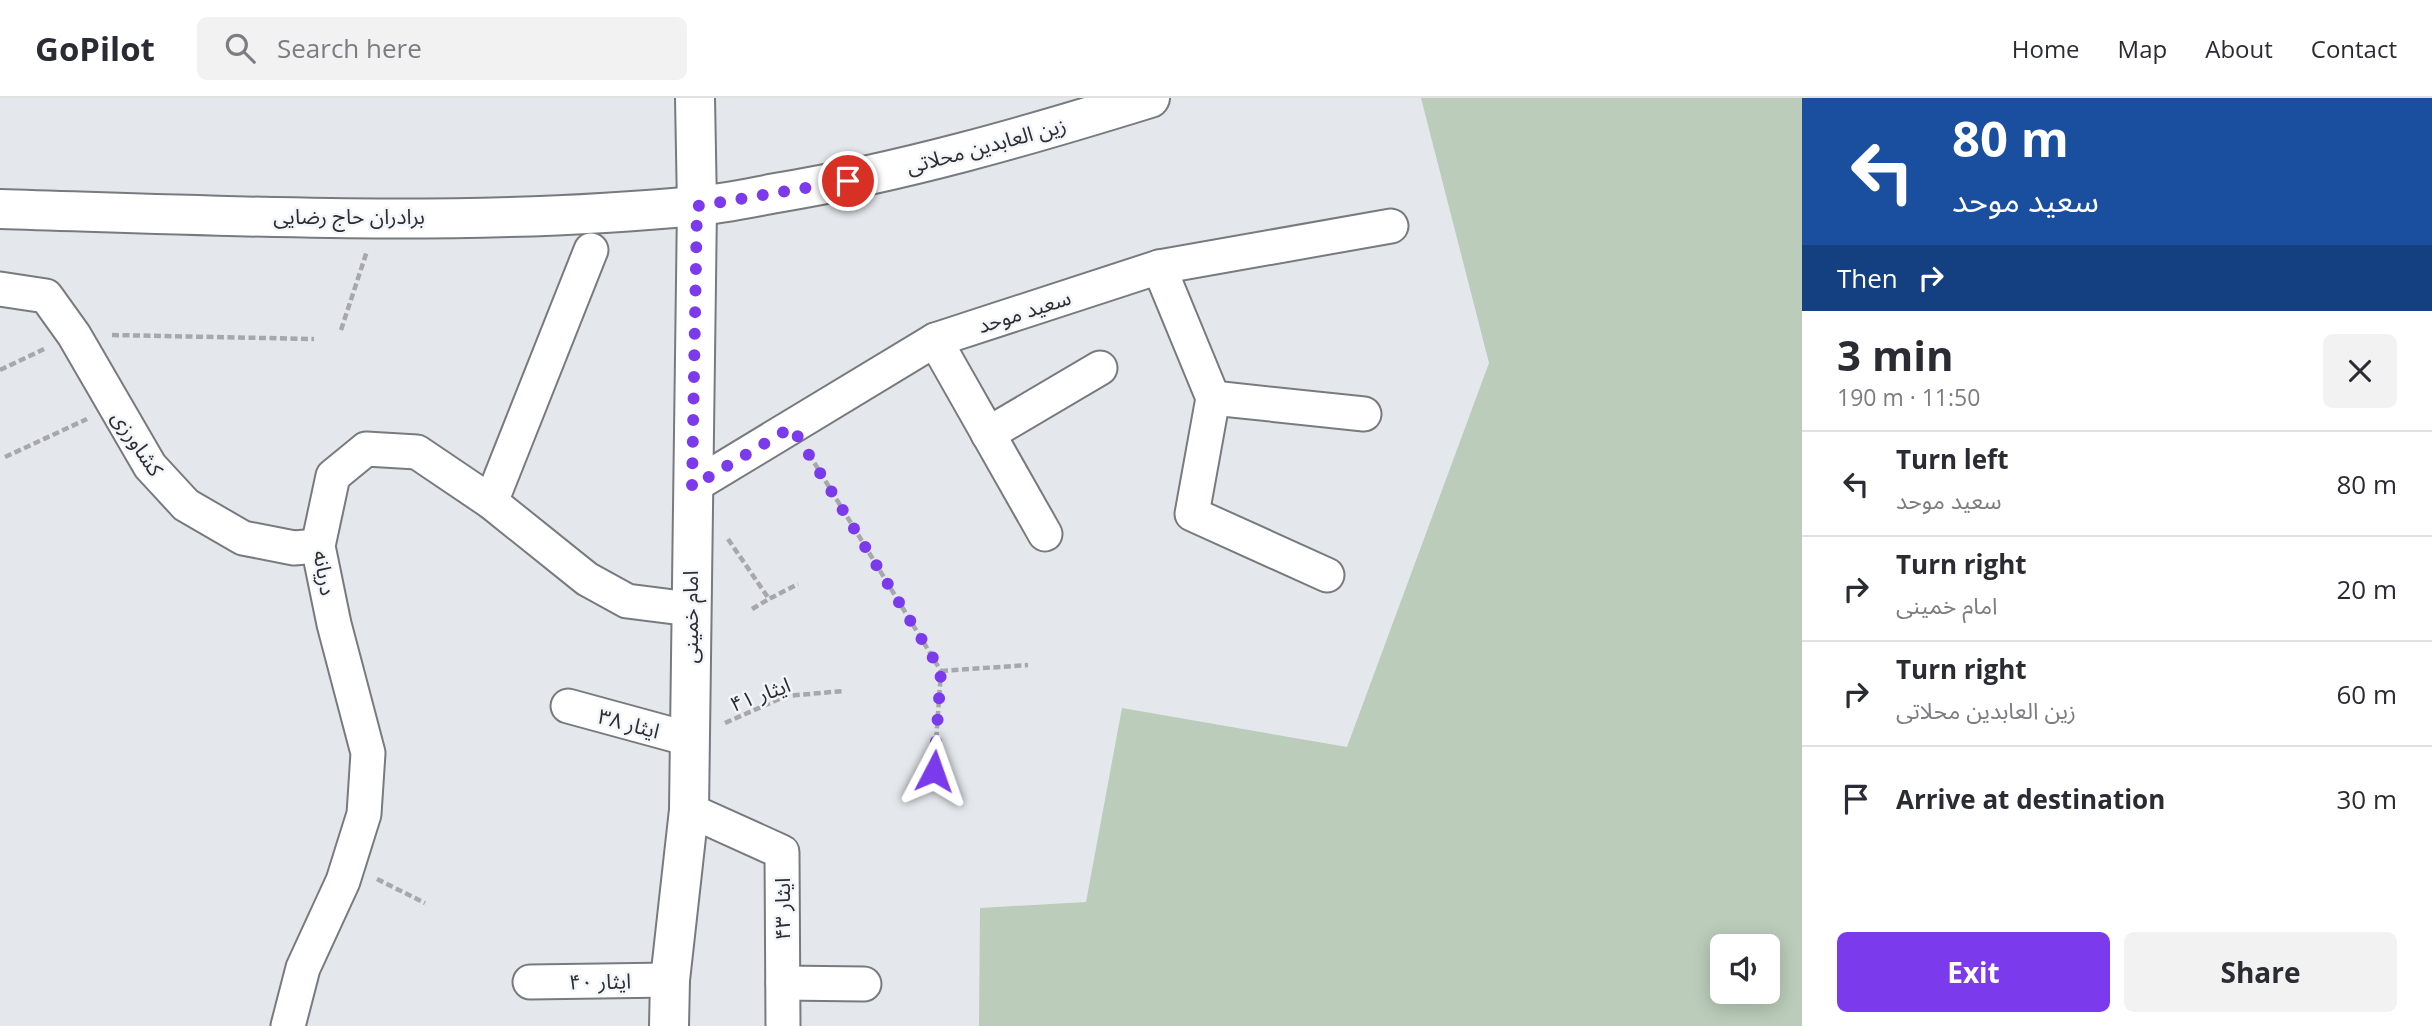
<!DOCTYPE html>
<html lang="en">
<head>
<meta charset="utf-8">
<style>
	body { margin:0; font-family:"Open Sans","Noto Sans Arabic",sans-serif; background:#f2f2f3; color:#2b2b33; height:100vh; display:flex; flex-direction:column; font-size:26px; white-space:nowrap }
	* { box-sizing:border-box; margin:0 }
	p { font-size:23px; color:#7c7c81 }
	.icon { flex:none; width:38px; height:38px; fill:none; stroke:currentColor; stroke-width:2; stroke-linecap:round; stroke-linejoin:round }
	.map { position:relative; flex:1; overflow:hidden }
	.panel { display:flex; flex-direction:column; background:#fff; width:630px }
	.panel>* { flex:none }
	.banner { background:#1a4fa0; color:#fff; overflow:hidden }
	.buttons { position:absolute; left:1710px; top:836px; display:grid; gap:14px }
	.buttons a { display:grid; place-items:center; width:70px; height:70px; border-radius:10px; background:#fff; box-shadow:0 4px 18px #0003; font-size:35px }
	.pin { position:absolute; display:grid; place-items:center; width:60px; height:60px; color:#fff; margin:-30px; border:4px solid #fff; border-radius:50%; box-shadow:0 2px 7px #0007 }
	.me { position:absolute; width:77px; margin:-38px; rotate:4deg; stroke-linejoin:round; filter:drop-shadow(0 0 5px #0008) }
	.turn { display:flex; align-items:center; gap:24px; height:147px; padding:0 35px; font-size:32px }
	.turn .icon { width:91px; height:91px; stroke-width:2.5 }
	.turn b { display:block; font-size:49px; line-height:60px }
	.then { display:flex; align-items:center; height:66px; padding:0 35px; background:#0003; gap:14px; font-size:26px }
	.round { display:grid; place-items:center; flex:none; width:74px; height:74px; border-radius:10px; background:#f2f2f3 }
	.head { display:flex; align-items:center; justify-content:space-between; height:119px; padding:0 35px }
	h1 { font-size:42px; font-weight:700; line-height:52px }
	.primary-button { display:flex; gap:14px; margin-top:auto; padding:14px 35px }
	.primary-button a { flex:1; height:80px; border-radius:10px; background:#7c3aed; color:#fff; font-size:28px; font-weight:700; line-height:80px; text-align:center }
	.primary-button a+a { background:#f2f2f3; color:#2b2b33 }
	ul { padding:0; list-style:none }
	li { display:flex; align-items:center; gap:21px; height:105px; padding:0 35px; border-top:2px solid #e1e1e2 }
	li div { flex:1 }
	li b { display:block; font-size:26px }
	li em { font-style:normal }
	header { display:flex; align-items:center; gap:42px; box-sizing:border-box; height:98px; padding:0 35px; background:#fff; border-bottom:2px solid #e1e1e2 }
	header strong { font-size:33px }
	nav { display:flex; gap:38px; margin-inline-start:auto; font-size:24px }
	.search { width:490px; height:63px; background:#f2f2f3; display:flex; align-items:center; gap:18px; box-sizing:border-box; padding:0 24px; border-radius:10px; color:#7c7c81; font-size:26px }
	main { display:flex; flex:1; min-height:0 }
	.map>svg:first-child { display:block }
</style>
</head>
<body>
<header>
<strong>GoPilot</strong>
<div class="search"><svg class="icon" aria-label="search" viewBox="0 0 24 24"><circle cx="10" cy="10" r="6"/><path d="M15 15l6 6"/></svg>Search here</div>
<nav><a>Home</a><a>Map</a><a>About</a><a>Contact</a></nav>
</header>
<main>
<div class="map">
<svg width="1802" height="928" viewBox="0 0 1802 928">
	<rect width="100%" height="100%" fill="#e4e8ec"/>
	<path fill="#bbccba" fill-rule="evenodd" d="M1421,0h381v928h-823l1,-118 106,-6 36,-194 225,39 142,-384zM1722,849h46v45h-46z"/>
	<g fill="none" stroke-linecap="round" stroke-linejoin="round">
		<defs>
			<g id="street">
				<polyline points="1159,169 1213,300 1192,416 1327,477"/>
				<polyline points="0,191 46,198 74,237 150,368 186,407 243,440 294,450 318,448"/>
				<polyline points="935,242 1045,436"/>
				<polyline points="1213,300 1364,316"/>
				<polyline points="988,336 1100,270"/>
				<polyline points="692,389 935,242 1159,169 1391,128"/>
				<polyline points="491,404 591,152"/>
				<polyline points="568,608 689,641"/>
				<polyline points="689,712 782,754 783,928"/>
				<polyline points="530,884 670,882"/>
				<polyline points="783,885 864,886"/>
				<polyline points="288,928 303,870 343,783 364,716 368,655 334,526 318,448 333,378 366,351 417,354 491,404 587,481 627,503 690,511"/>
			</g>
			<g id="secondary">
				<path d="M0,111c231,7 465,19 695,-3 27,-2 54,-8 81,-13 127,-21 251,-57 374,-95"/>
				<polyline points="669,928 670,882 689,712 697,108 695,0"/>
			</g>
		</defs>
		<use href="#street" stroke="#777a7e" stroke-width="37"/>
		<use href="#secondary" stroke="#777a7e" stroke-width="42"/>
		<g stroke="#a6a8ac" stroke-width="4.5" stroke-dasharray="7 3.5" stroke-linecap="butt">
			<polyline points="341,232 367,153"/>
			<polyline points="112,237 314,241"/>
			<polyline points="0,272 44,251"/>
			<polyline points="809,356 941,573 934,673"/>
			<polyline points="5,359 87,321"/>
			<polyline points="728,441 769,501 798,486"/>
			<polyline points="752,511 769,501"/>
			<polyline points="941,573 1028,567"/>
			<polyline points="725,625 786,598 844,593"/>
			<polyline points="377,781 425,805"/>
		</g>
		<use href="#street" stroke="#fff" stroke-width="33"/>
		<use href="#secondary" stroke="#fff" stroke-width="38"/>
	</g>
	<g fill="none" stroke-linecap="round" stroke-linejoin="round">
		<polyline stroke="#7c3aed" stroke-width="12" stroke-dasharray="0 21.6" points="848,83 697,108 692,389 792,329 941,573 934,673"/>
	</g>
	<g text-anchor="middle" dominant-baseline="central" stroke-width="5" stroke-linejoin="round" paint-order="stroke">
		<g font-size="21" fill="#2c2d2f" stroke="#f2f5f9">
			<text transform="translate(986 47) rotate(-15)">زین العابدین محلاتی</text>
			<text x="349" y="118">برادران حاج رضایی</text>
			<text transform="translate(1024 213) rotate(-18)">سعید موحد</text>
			<text transform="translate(138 345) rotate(56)">کشاورزی</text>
			<text transform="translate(325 475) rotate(80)">دریانه</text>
			<text transform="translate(690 519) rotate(-90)">امام خمینی</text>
			<text transform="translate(760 596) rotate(-20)">ایثار ۴۱</text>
			<text transform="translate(629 625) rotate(15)">ایثار ۳۸</text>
			<text transform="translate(782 811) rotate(-90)">ایثار ۴۳</text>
			<text transform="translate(600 883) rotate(-1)">ایثار ۴۰</text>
		</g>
	</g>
</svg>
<div class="buttons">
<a><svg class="icon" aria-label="sound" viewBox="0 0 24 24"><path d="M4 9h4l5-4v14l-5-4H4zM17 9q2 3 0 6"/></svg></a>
</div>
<div class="pin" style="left:848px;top:83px;background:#d93025"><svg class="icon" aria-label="arrive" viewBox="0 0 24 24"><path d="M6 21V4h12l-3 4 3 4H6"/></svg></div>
<svg class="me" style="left:934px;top:673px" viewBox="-20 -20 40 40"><path d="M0-17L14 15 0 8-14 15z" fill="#7c3aed" stroke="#fff" stroke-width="4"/></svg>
</div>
<section class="panel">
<div class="banner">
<div class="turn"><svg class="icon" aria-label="left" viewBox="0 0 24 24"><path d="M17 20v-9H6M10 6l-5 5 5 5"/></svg><div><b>80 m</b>سعید موحد</div></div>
<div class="then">Then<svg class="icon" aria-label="right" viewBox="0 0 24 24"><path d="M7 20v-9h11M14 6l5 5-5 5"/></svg></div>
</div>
<div class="head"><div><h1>3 min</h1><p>190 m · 11:50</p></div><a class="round"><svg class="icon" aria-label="close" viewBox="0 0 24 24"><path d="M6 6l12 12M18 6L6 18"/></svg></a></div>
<ul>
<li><svg class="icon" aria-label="left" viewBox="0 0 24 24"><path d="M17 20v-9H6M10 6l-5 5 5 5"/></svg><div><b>Turn left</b><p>سعید موحد</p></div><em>80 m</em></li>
<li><svg class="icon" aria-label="right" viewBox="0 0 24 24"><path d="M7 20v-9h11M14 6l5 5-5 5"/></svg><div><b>Turn right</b><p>امام خمینی</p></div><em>20 m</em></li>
<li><svg class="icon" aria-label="right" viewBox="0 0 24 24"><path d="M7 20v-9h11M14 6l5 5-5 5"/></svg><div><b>Turn right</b><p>زین العابدین محلاتی</p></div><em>60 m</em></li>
<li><svg class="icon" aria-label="arrive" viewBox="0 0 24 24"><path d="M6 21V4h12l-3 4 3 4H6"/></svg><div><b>Arrive at destination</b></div><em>30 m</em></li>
</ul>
<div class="primary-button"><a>Exit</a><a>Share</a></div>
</section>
</main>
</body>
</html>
